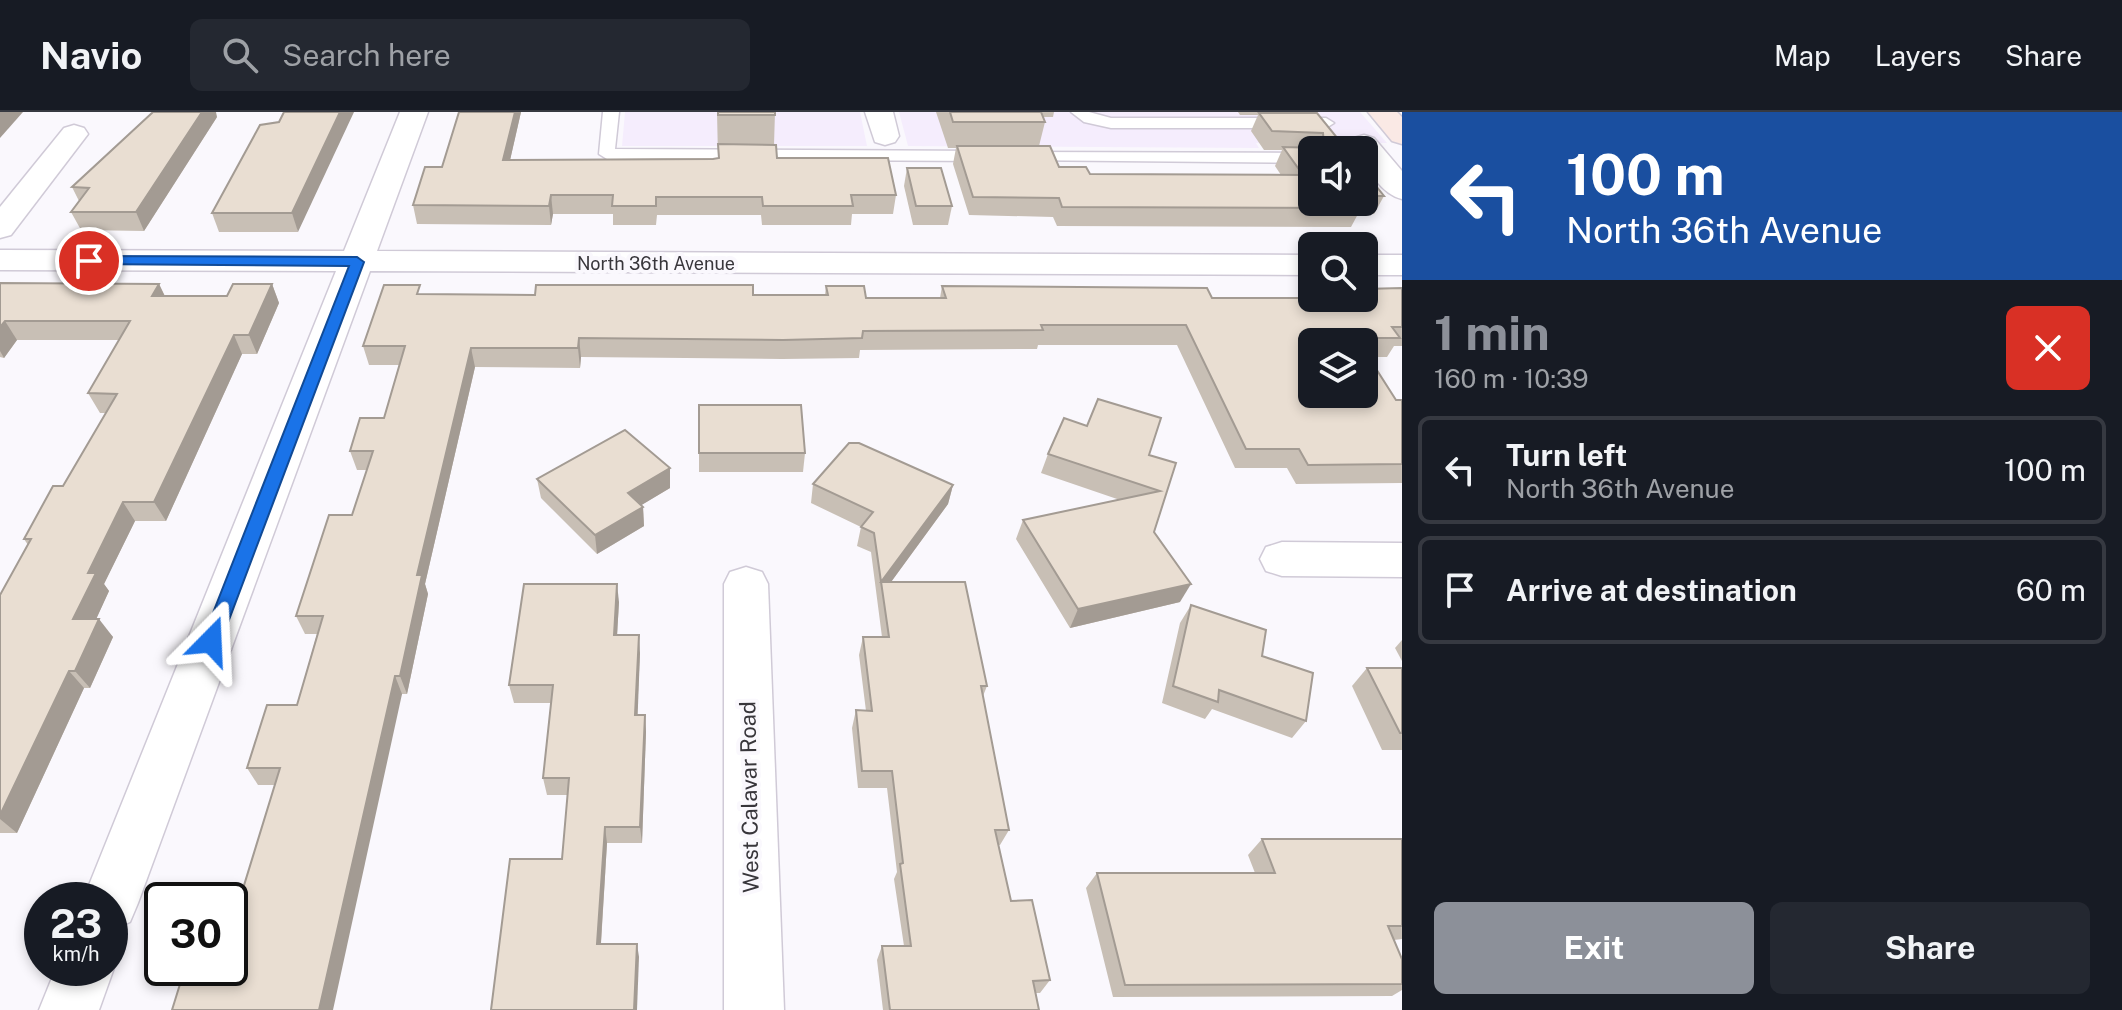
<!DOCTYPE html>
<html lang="en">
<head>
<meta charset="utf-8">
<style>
	body { margin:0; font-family:"Public Sans",sans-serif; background:#242831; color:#f1f3f6; height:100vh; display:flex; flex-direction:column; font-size:30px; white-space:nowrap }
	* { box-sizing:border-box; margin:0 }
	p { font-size:26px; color:#9ea1a6 }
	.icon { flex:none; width:44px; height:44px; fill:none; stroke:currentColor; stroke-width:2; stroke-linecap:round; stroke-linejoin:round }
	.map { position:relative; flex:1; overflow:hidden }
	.panel { display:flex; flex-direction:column; background:#171b24; width:720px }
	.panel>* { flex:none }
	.top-card { background:#1a4fa0; color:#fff; overflow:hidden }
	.fabs { position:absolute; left:1298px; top:24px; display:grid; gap:16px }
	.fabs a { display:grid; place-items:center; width:80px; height:80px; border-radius:12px; background:#171b24; box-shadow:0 4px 12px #0003; font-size:40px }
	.speed { position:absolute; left:24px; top:770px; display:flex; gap:16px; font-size:40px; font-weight:700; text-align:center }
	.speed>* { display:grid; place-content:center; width:104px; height:104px; border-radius:50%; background:#171b24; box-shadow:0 4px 12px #0003; line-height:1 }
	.speed small { font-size:20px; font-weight:400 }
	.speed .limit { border:4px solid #111; border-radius:12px; background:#fff; color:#111 }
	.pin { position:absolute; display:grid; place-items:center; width:68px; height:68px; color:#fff; margin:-34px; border:4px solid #fff; border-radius:50%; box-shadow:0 2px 8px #0007 }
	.me { position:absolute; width:88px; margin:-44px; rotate:21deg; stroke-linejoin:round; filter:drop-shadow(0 0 6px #0008) }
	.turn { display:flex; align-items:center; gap:28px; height:168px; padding:0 32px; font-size:36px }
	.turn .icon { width:104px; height:104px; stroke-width:2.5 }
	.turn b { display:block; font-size:56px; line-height:68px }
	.round { display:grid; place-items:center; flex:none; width:84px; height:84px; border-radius:12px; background:#242831 }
	.head { display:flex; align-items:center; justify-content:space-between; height:136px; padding:0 32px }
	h1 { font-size:48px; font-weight:700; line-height:60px; color:#8c9099 }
	.button { display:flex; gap:16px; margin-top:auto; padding:16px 32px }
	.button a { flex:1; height:92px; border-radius:12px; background:#8c9099; color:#fff; font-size:32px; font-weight:700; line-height:92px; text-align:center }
	.button a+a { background:#242831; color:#f1f3f6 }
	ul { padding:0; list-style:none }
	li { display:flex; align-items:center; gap:24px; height:108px; margin:0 16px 12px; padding:0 16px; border:4px solid #363941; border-radius:12px }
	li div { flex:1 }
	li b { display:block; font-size:30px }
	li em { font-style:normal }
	header { display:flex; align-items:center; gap:48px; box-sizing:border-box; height:112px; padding:0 40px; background:#171b24; border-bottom:2px solid #363941 }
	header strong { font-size:38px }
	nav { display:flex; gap:44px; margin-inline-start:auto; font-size:28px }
	.search { width:560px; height:72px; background:#242831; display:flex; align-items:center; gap:20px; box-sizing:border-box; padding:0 28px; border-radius:12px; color:#9ea1a6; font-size:30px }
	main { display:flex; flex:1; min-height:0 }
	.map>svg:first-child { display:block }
</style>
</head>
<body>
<header>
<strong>Navio</strong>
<div class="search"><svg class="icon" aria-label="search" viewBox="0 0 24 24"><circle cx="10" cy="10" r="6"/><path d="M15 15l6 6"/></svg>Search here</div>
<nav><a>Map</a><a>Layers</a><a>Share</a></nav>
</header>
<main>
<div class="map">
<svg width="1402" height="898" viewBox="0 0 1402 898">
	<rect width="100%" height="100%" fill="#faf8fd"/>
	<g fill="#f5edfd">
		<polygon points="625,0 860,0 867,34 622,34"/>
		<polygon points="899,0 1360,0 1387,31 1256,31 1259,36 908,34"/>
	</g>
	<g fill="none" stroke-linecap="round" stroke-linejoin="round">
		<defs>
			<g id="service">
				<polygon points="603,0 619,0 615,37 986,39 994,44 986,49 607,47 599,42"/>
				<polygon points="1071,0 1089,0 1111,6 1326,6 1334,11 1326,16 1111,16 1084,10"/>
				<polygon points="1022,40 1312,41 1312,51 1016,48 1016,42"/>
			</g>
			<g id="minor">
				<polygon points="400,0 428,0 377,139 1312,143 1312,163 370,159 138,791 130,810 110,819 110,788 83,788 336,159 0,158 0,138 344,139"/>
				<polygon points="865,0 893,0 899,24 895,30 885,33 875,30"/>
				<polygon points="74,13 84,16 88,22 11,123 0,126 0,95 64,16"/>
				<path d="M1364,23l10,3 28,33v28c-19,-4 -38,-30 -38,-49h-10l-5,-6 5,-6z"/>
				<rect x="1364" y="143" width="38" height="20"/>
				<polygon points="1282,430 1402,431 1402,465 1282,464 1266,459 1260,447 1266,435"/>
				<polygon points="746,455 762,460 768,472 784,898 724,898 724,472 730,460"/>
				<polygon points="110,846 114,856 99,898 39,898 56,856 110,856"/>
			</g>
			<polygon id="secondary" points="1368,0 1397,0 1402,5 1402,32 1392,29"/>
		</defs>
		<use href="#service" stroke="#d0cad7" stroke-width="3"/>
		<use href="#minor" stroke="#d0cad7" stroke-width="3"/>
		<use href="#secondary" stroke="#d0cad7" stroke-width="3"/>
		<use href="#service" fill="#fff" fill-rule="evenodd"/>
		<use href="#minor" fill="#fff" fill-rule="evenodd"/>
		<use href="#secondary" fill="#fae9e5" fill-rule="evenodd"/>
	</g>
	<g fill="#c8bfb5" fill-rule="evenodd">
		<polygon points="459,0 521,0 510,48 718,46 717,0 775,0 774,33 777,46 896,83 893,102 852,102 851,113 762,113 761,103 657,103 656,113 613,113 613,102 553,102 551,113 417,112 413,93 442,55"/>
		<polygon points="936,0 1054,0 1053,5 1043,5 1045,10 1039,34 1059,55 1090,62 1281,63 1275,54 1282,38 1264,38 1251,19 1258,3 1240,3 1238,0 1298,0 1347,38 1312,90 1364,90 1364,59 1384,84 1374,102 1358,102 1351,115 1057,114 1053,105 969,103 953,52 956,36 948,36"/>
		<polygon points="217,5 144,119 81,118 71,100 79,89 72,75"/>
		<polygon points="279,10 298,120 219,120 212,101"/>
		<polygon points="907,56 952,94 948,113 913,113 904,74"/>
		<polygon points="0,171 159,172 165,184 227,184 272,172 279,191 257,242 242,242 166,409 135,409 104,472 109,479 96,507 113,525 90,576 84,576 17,721 0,721 0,483 28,433 24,427 63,374 106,301 100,301 88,281 119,228 17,228 4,246 0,245"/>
		<path d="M826,174l40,12h74l2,-12 270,12h152l38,-10v58h-8l-7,11h-19l28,43h6v83l-106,1 -9,-16h-52l-58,-123h-139l-1,4 -177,1 -1,8 -77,1 -201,-2 -1,11 -105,-1 -50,217 3,10 -21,100h-5l-172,274 45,-183h-17l-11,-17 50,-63 20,-71h-12l-9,-18 56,-101 15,-45h-10l-7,-19 34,-33 15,-53h-30l-6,-19 59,-52 403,1zM1312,230h52v52z"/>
		<polygon points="699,293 805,341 803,360 699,360"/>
		<polygon points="1087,314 1149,343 1176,351 1154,420 1180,490 1070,516 1016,427 1023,408 1120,388 1041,361 1048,342"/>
		<polygon points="537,367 670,376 641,393 643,395 644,414 597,442 541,386"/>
		<polygon points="813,372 953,373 948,392 891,470 987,574 983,584 1009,718 1000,733 998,733 1011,789 1050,868 1040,881 1036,881 1039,898 883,898 877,848 882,834 904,834 894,767 897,760 887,676 858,676 852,616 856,598 866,599 859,543 863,525 882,525 871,440 857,434 861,415 811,391"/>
		<polygon points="619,490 617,523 640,541 637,603 645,603 646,620 642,731 607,731 601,832 639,845 491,898 562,747 568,683 547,683 543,666 551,591 514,591 509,573"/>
		<polygon points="1191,493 1262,544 1306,609 1292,626 1212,597 1205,607 1162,591 1180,511"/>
		<polygon points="1402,528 1402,549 1395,536"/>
		<polygon points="1367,556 1402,556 1402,638 1382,638 1352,574"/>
		<polygon points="1262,727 1402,727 1402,827 1394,828 1402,872 1402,878 1392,884 1113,885 1086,776 1097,761 1255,761 1248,743"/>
	</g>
	<g fill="#a39b93">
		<polygon points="0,0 23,0 0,26"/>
		<polygon points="202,0 216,0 217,5 144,119 136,100"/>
		<polygon points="340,0 354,0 298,120 292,101"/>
		<polygon points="515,0 521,0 506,66 503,48"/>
		<polygon points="551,83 553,102 551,113 549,94"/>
		<polygon points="159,172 168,191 152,184"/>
		<polygon points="272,172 279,191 257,242 249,223"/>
		<polygon points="5,209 17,228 4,246 0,239 0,215"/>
		<polygon points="234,223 242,242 166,409 154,390"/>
		<polygon points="579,226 581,245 580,256 578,236"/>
		<polygon points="471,236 475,255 425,472 428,482 407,582 400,564 417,463"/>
		<polygon points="670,356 670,376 630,400 628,381"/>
		<polygon points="953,373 948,392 883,481 881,470"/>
		<polygon points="123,390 135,409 104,472 109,479 88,525 73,507 88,461"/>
		<polygon points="643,395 644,414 597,442 595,423"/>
		<polygon points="617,472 619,490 616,541 614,523"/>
		<polygon points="1191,472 1180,490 1070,516 1078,497"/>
		<polygon points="99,507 113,525 90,576 75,559"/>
		<polygon points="639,523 640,541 637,620 635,603"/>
		<polygon points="69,559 84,576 17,721 0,707 0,703"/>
		<polygon points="395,564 402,582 333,898 319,898"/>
		<polygon points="645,603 646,620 642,731 640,715"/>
		<polygon points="605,715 607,731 600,845 597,832"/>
		<polygon points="637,832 639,845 637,898 634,898"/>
	</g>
	<g fill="#e9ded2" stroke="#a39b93" stroke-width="2">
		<polygon points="153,0 202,0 136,100 71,100 89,76 72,75"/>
		<polygon points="284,0 340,0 292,101 212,101 260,13 279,10"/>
		<polygon points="459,0 515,0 503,48 713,47 719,46 718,32 776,33 777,46 888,46 896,83 851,83 853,94 763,94 762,85 656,85 656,94 612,94 613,83 551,83 549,94 413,93 425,55 442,55"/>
		<rect x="718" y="0" width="57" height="3"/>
		<polygon points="950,0 1041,0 1045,10 953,10"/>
		<polygon points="1259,1 1317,1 1347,38 1312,38 1312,90 1357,90 1362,96 1062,95 1059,86 973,85 957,34 1050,34 1059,55 1086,55 1090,62 1303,63 1283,35 1321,36 1324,33 1323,21 1272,19"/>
		<polygon points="907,56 941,56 952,94 916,94"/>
		<polygon points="1364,59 1384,84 1364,84"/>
		<polygon points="0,171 159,172 152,184 227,184 233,172 272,172 249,223 234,223 154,390 123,390 88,461 96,461 73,507 99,507 75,559 69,559 0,703 0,483 31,427 24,427 53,374 63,374 117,282 88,281 130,209 5,209 0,215"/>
		<polygon points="384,173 420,173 417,182 535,183 536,173 753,173 753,183 828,183 826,174 864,174 866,186 946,186 942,174 1207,176 1212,186 1364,186 1364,177 1402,176 1402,215 1392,215 1400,226 1356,226 1359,230 1312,230 1312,282 1364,282 1364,238 1396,288 1402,288 1402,352 1308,353 1299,337 1246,337 1186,213 1041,213 1043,218 863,219 862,226 783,228 579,226 578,236 471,236 417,463 422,463 400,564 395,564 319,898 172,898 185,856 230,856 230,819 280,656 247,656 267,593 297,593 323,504 296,504 329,403 352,403 373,339 350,339 360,306 384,306 405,234 363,234"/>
		<polygon points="1098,287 1161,306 1149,343 1176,351 1154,420 1191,472 1078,497 1023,408 1160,379 1048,342 1064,306 1087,314"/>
		<polygon points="699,293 801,293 805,341 699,341"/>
		<polygon points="625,318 670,356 628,381 643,395 595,423 537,367"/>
		<polygon points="849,331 859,331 953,373 881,470 965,470 987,574 981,574 1009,718 995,718 1011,789 1032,788 1050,868 1033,869 1039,898 890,898 882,834 911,834 900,752 903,751 892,659 862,659 856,598 872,599 863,525 889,525 874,421 861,415 873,400 813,372"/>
		<polygon points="524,472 617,472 614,523 639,523 635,603 645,603 640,715 605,715 597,832 637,832 634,898 491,898 510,747 562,747 569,666 543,666 553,573 509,573"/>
		<polygon points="1191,493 1266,518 1262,544 1313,561 1306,609 1219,578 1218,590 1173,574"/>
		<polygon points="1367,556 1402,556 1402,621 1400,621"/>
		<polygon points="1262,727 1402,727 1402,814 1388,814 1402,847 1402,872 1125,873 1097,761 1275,761"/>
	</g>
	<polygon fill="#1a73e8" stroke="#114b97" stroke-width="2" points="89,144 357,145 364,150 221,529 218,534 204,534 202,529 349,154 85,152 83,149"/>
	<g text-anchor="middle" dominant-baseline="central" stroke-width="8" stroke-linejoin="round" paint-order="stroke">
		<g font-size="18" fill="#38363b" stroke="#faf8fd">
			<text x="656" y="151">North 36th Avenue</text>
		</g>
		<g font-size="22" fill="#38363b" stroke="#faf8fd">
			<text transform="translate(749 685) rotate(-91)">West Calavar Road</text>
		</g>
	</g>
</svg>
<div class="fabs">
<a><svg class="icon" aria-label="sound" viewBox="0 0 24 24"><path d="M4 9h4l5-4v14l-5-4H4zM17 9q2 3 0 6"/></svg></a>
<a><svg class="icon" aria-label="search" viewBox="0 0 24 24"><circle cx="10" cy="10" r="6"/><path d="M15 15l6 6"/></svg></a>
<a><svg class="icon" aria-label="layers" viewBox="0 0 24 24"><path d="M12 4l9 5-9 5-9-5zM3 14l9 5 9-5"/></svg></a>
</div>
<div class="speed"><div>23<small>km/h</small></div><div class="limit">30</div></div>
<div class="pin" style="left:89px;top:149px;background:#d93025"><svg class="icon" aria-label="arrive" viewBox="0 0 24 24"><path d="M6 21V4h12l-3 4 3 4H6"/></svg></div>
<svg class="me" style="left:211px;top:529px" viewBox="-20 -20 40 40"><path d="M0-17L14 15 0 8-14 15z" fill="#1a73e8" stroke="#fff" stroke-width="4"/></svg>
</div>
<section class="panel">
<div class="top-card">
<div class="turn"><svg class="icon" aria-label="left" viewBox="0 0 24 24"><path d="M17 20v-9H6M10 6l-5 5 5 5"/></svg><div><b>100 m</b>North 36th Avenue</div></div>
</div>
<div class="head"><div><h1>1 min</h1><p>160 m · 10:39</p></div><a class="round" style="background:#d93025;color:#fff"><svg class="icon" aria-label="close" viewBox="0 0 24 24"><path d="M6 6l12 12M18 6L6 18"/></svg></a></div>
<ul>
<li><svg class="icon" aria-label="left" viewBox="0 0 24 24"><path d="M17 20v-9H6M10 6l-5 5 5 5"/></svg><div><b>Turn left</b><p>North 36th Avenue</p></div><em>100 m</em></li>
<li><svg class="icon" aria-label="arrive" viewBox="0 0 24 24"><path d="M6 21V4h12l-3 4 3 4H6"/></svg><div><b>Arrive at destination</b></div><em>60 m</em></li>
</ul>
<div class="button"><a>Exit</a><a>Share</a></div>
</section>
</main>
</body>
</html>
